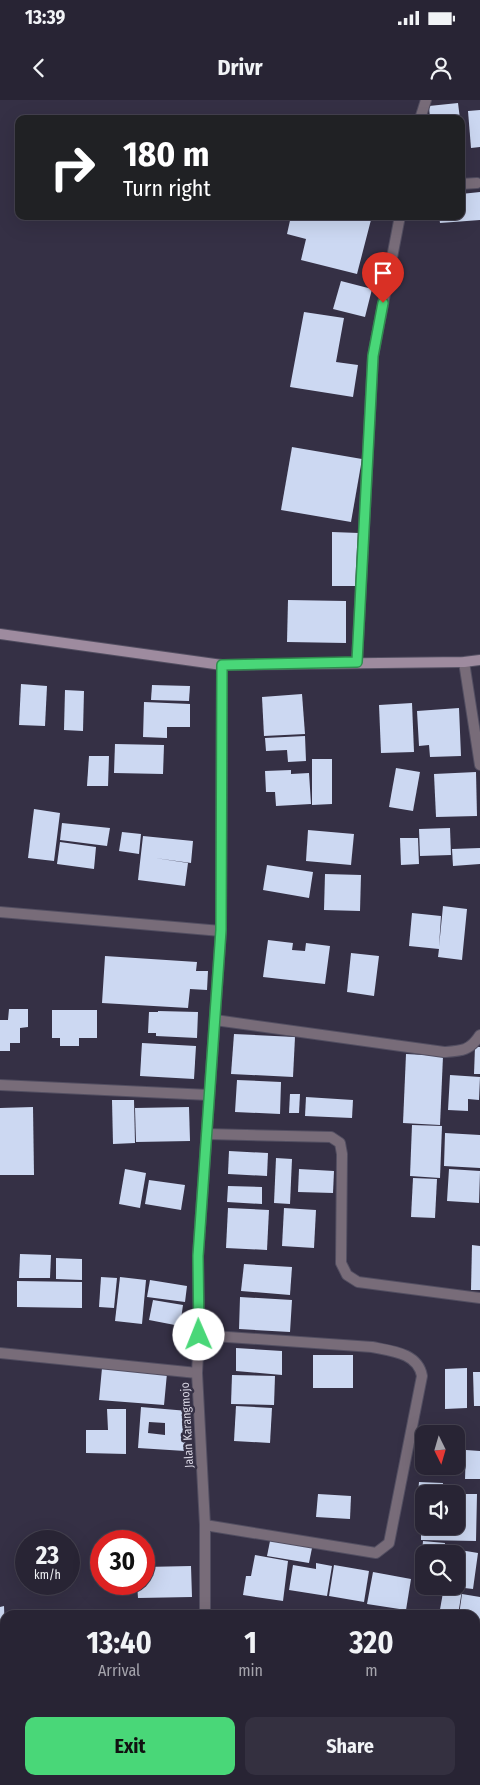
<!DOCTYPE html>
<html lang="en">
<head>
<meta charset="utf-8">
<style>
	body { margin:0; font-family:"Fira Sans Condensed",sans-serif; background:#343040; color:#f1f3f6; height:100vh; display:flex; flex-direction:column; font-size:19px; white-space:nowrap }
	* { box-sizing:border-box; margin:0 }
	p { font-size:16px; color:#a5a4ac }
	.icon { flex:none; width:28px; height:28px; fill:none; stroke:currentColor; stroke-width:2; stroke-linecap:round; stroke-linejoin:round }
	.map { position:relative; flex:1; overflow:hidden }
	.drawer { position:absolute; left:0px; top:1510px; width:480px; height:175px; display:flex; flex-direction:column; background:#282434; border-radius:15px 15px 0 0; box-shadow:0 5px 20px #0002,0 0 0 1px #44414f }
	.drawer>* { flex:none }
	.banner { position:absolute; left:15px; top:15px; width:450px; height:105px; border-radius:10px; box-shadow:0 5px 20px #0002,0 0 0 1px #44414f; background:#202124; color:#fff; overflow:hidden }
	.needle { width:32px; rotate:175deg }
	.tools { position:absolute; left:415px; top:1325px; display:grid; gap:10px }
	.tools a { display:grid; place-items:center; width:50px; height:50px; border-radius:10px; background:#282434; box-shadow:0 5px 20px #0002,0 0 0 1px #44414f; font-size:25px }
	.speed { position:absolute; left:15px; top:1430px; display:flex; gap:10px; font-size:25px; font-weight:700; text-align:center }
	.speed>* { display:grid; place-content:center; width:65px; height:65px; border-radius:50%; background:#282434; box-shadow:0 5px 20px #0002,0 0 0 1px #44414f; line-height:1 }
	.speed small { font-size:12px; font-weight:400 }
	.speed .limit { border:8px solid #d22; background:#fff; color:#111 }
	.pin { position:absolute; display:grid; place-items:center; width:42px; height:42px; color:#fff; margin:-51px -21px; border-radius:50% 50% 50% 0; rotate:-45deg; box-shadow:0 0 5px #0007 }
	.pin .icon { rotate:45deg }
	.me { position:absolute; width:55px; margin:-28px; rotate:359deg; stroke-linejoin:round; filter:drop-shadow(0 0 4px #0008) }
	.turn { display:flex; align-items:center; gap:18px; height:105px; padding:0 25px; font-size:22px }
	.turn .icon { width:65px; height:65px; stroke-width:2.5 }
	.turn b { display:block; font-size:35px; line-height:42px }
	.eta { display:flex; justify-content:space-evenly; align-items:center; height:85px; text-align:center }
	.eta b { font-size:30px; font-weight:700; line-height:35px }
	.button { display:flex; gap:10px; margin-top:auto; padding:10px 25px }
	.button a { flex:1; height:58px; border-radius:10px; background:#49d778; color:#111; font-size:20px; font-weight:700; line-height:58px; text-align:center }
	.button a+a { background:#343040; color:#f1f3f6 }
	.status { display:flex; justify-content:space-between; align-items:center; height:35px; padding:0 25px; background:#282434; direction:ltr }
	.status svg { height:14px; fill:currentColor }
	header { display:flex; justify-content:space-between; align-items:center; height:65px; padding:0 25px; background:#282434; font-size:22px; font-weight:700 }
	.map>svg:first-child { display:block }
</style>
</head>
<body>
<div class="status"><b>13:39</b><svg viewBox="0 0 49 12"><path d="M0 12V9h3v3zM5 12V6h3v6zM10 12V3h3v9zM15 12V0h3v12zM26 1h20v11H26zM47 4h2v5h-2z"/></svg></div>
<header><svg class="icon" aria-label="back" viewBox="0 0 24 24"><path d="M15 5l-7 7 7 7"/></svg>Drivr<svg class="icon" aria-label="person" viewBox="0 0 24 24"><circle cx="12" cy="8" r="4"/><path d="M4 21q1-7 8-7t8 7"/></svg></header>
<div class="map">
<svg width="480" height="1685" viewBox="0 0 480 1685">
	<rect width="100%" height="100%" fill="#353045"/>
	<g fill="#ccd8f2" fill-rule="evenodd">
		<polygon points="458,3 460,19 430,19 429,6"/>
		<polygon points="480,10 480,47 471,48 468,11"/>
		<polygon points="480,92 480,120 440,123 439,116 461,116 461,94"/>
		<polygon points="291,116 372,116 357,174 301,160 306,139 287,134"/>
		<polygon points="341,181 372,189 365,217 333,209"/>
		<polygon points="304,212 344,218 336,262 358,265 353,297 290,287"/>
		<polygon points="292,347 362,359 351,422 281,410"/>
		<polygon points="332,432 359,433 358,486 332,486"/>
		<polygon points="288,500 346,501 346,543 287,542"/>
		<polygon points="21,584 47,586 45,626 19,625"/>
		<polygon points="152,585 190,586 189,601 151,600"/>
		<polygon points="65,590 84,591 83,631 64,630"/>
		<polygon points="302,594 305,634 264,636 262,597"/>
		<polygon points="144,602 190,604 190,627 167,627 167,638 143,637"/>
		<polygon points="412,603 414,652 381,653 379,605"/>
		<polygon points="459,608 461,656 430,657 429,645 419,646 417,611"/>
		<polygon points="305,636 306,661 288,662 287,650 266,651 265,638"/>
		<polygon points="115,644 164,645 163,674 114,673"/>
		<polygon points="89,656 109,656 108,686 87,686"/>
		<polygon points="312,659 332,659 332,704 312,705"/>
		<polygon points="396,668 420,672 413,711 389,707"/>
		<polygon points="291,670 291,674 309,673 311,704 276,706 275,692 266,692 265,671"/>
		<polygon points="476,672 477,716 436,717 434,674"/>
		<polygon points="34,709 60,713 54,761 28,758"/>
		<polygon points="62,723 110,728 107,746 60,740"/>
		<polygon points="450,728 451,755 420,756 419,729"/>
		<polygon points="308,730 354,734 351,765 306,761"/>
		<polygon points="122,732 141,734 139,754 119,751"/>
		<polygon points="143,736 193,741 191,763 155,758 188,763 185,786 138,780"/>
		<polygon points="400,738 418,738 419,764 401,765"/>
		<polygon points="60,742 96,747 94,769 57,764"/>
		<polygon points="480,748 480,764 453,766 452,749"/>
		<polygon points="267,765 313,772 309,798 263,790"/>
		<polygon points="325,774 361,775 360,811 324,810"/>
		<polygon points="443,806 467,809 462,860 438,857 439,849 409,846 412,813 441,816 439,847"/>
		<polygon points="268,840 293,843 292,850 305,851 306,843 330,846 325,884 263,877"/>
		<polygon points="351,853 379,856 374,896 347,892"/>
		<polygon points="105,856 197,862 196,871 208,871 207,890 190,889 188,908 102,903"/>
		<polygon points="9,909 28,909 28,927 20,928 20,943 10,943 10,951 0,951 0,920 8,920"/>
		<polygon points="52,910 97,910 97,938 79,938 79,946 60,946 60,938 52,938"/>
		<polygon points="158,911 198,912 197,938 156,936 156,933 148,933 149,912 158,912"/>
		<polygon points="234,934 295,937 293,977 231,974"/>
		<polygon points="142,943 196,946 194,979 140,976"/>
		<polygon points="475,947 480,947 480,974 474,974"/>
		<polygon points="406,954 443,956 440,1025 403,1023"/>
		<polygon points="450,975 480,977 479,1000 468,999 468,1011 448,1010"/>
		<polygon points="237,980 281,982 280,1014 235,1012"/>
		<polygon points="290,994 300,994 299,1013 289,1013"/>
		<polygon points="306,997 353,1000 352,1018 305,1016"/>
		<polygon points="112,1000 134,1000 135,1043 113,1044"/>
		<polygon points="33,1007 34,1075 0,1075 0,1008"/>
		<polygon points="189,1007 190,1041 136,1042 135,1008"/>
		<polygon points="412,1025 442,1026 440,1078 410,1076"/>
		<polygon points="445,1033 480,1035 480,1068 444,1066"/>
		<polygon points="229,1051 268,1053 267,1076 228,1074"/>
		<polygon points="276,1058 292,1059 290,1104 274,1103"/>
		<polygon points="125,1069 146,1073 140,1108 119,1104"/>
		<polygon points="299,1069 334,1071 333,1093 298,1092"/>
		<polygon points="449,1069 480,1071 479,1103 447,1101"/>
		<polygon points="413,1078 437,1079 435,1118 411,1117"/>
		<polygon points="149,1080 185,1085 181,1110 145,1104"/>
		<polygon points="228,1086 262,1087 262,1104 227,1102"/>
		<polygon points="228,1108 269,1110 267,1150 226,1148"/>
		<polygon points="284,1108 316,1110 314,1148 282,1146"/>
		<polygon points="472,1145 480,1146 480,1190 471,1190"/>
		<polygon points="20,1154 51,1155 50,1178 19,1178"/>
		<polygon points="56,1158 82,1159 82,1180 56,1179"/>
		<polygon points="244,1164 292,1167 290,1195 241,1191"/>
		<polygon points="101,1177 117,1178 114,1208 99,1207"/>
		<polygon points="120,1177 146,1180 142,1224 115,1221"/>
		<polygon points="150,1180 187,1186 185,1202 147,1197"/>
		<polygon points="17,1181 82,1182 82,1208 17,1207"/>
		<polygon points="240,1197 292,1200 290,1232 239,1229"/>
		<polygon points="153,1200 183,1205 180,1226 149,1220"/>
		<polygon points="236,1248 282,1251 282,1275 236,1271"/>
		<rect x="313" y="1255" width="40" height="33"/>
		<polygon points="102,1268 167,1273 164,1305 99,1300"/>
		<polygon points="467,1268 467,1308 445,1309 445,1269"/>
		<polygon points="473,1272 480,1272 480,1306 474,1306"/>
		<polygon points="232,1275 275,1276 274,1305 231,1304"/>
		<polygon points="236,1306 272,1308 270,1343 234,1341"/>
		<path d="M141,1307l47,4 -3,40 -47,-3zM149,1322l16,1v12l-17,-2z"/>
		<polygon points="107,1309 126,1309 126,1354 86,1353 86,1330 108,1330"/>
		<polygon points="466,1350 480,1351 480,1379 465,1379"/>
		<polygon points="419,1382 443,1383 442,1394 424,1394 424,1417 416,1416"/>
		<polygon points="318,1394 351,1396 350,1419 316,1417"/>
		<polygon points="456,1394 477,1394 476,1441 421,1440 421,1420 424,1420 424,1426 456,1426"/>
		<polygon points="271,1436 313,1443 309,1463 267,1456"/>
		<polygon points="423,1441 445,1443 444,1454 424,1454 424,1485 419,1485"/>
		<polygon points="448,1448 478,1453 473,1489 456,1487 456,1454 447,1454"/>
		<polygon points="255,1455 288,1461 283,1501 243,1495 246,1476 251,1476"/>
		<polygon points="316,1463 332,1466 327,1496 289,1490 293,1465 316,1469"/>
		<polygon points="334,1465 369,1471 364,1502 329,1496"/>
		<polygon points="191,1466 192,1497 138,1498 137,1484 144,1484 144,1467"/>
		<polygon points="373,1472 411,1479 406,1510 367,1504"/>
		<polygon points="444,1487 462,1490 458,1515 439,1515"/>
		<polygon points="462,1494 480,1497 480,1526 475,1525 475,1515 459,1515"/>
		<polygon points="4,1506 5,1538 0,1539 0,1507"/>
		<polygon points="257,1511 275,1514 275,1515 257,1515"/>
		<rect x="475" y="1537" width="3" height="34"/>
		<polygon points="129,1681 165,1684 165,1685 129,1685"/>
		<polygon points="90,1682 109,1684 109,1685 89,1685"/>
	</g>
	<g fill="none" stroke-linecap="round" stroke-linejoin="round">
		<defs>
			<g id="street">
				<polyline points="420,19 426,0"/>
				<polyline points="461,84 477,83"/>
				<polyline points="357,562 373,256 400,116"/>
				<polyline points="464,562 480,665"/>
				<polyline points="0,812 221,831"/>
				<path d="M215,920l229,32c17,-1 26,-1 36,-17"/>
				<polyline points="0,985 209,995"/>
				<polyline points="207,1034 331,1037 340,1043 342,1054 341,1163 347,1175 358,1182 480,1198"/>
				<path d="M199,1235l173,12c20,4 46,6 50,29l-33,167 -13,10 -171,-28"/>
				<polyline points="0,1253 197,1273"/>
				<polyline points="205,1515 205,1425 197,1273 199,1235 198,1156 221,831 222,565"/>
				<polyline points="0,1677 5,1677"/>
				<polyline points="203,1685 203,1680"/>
			</g>
			<polyline id="secondary" points="0,534 222,565 464,562 480,560"/>
		</defs>
		<use href="#street" stroke="#524e61" stroke-width="12"/>
		<use href="#secondary" stroke="#524e61" stroke-width="12"/>
		<use href="#street" stroke="#786c79" stroke-width="10"/>
		<use href="#secondary" stroke="#9e8b9f" stroke-width="10"/>
	</g>
	<g fill="none" stroke-linecap="round" stroke-linejoin="round">
		<defs>
			<polyline id="route" points="199,1235 198,1156 221,830 222,565 357,562 373,256 383,203"/>
		</defs>
		<use href="#route" stroke="#2f8c4e" stroke-width="12"/>
		<use href="#route" stroke="#49d778" stroke-width="9"/>
	</g>
	<g text-anchor="middle" dominant-baseline="central" stroke-width="5" stroke-linejoin="round" paint-order="stroke">
		<g font-size="12" fill="#d7d4e2" stroke="#353045">
			<text transform="translate(187 1325) rotate(-93)">Jalan Karangmojo</text>
		</g>
	</g>
</svg>
<div class="tools">
<a><svg class="needle" viewBox="-14 -14 28 28"><path d="M0-13l5 13h-10z" fill="#e53935"/><path d="M0 13l5-13h-10z" fill="#a5a4ac"/></svg></a>
<a><svg class="icon" aria-label="sound" viewBox="0 0 24 24"><path d="M4 9h4l5-4v14l-5-4H4zM17 9q2 3 0 6"/></svg></a>
<a><svg class="icon" aria-label="search" viewBox="0 0 24 24"><circle cx="10" cy="10" r="6"/><path d="M15 15l6 6"/></svg></a>
</div>
<div class="speed"><div>23<small>km/h</small></div><div class="limit">30</div></div>
<div class="pin" style="left:383px;top:203px;background:#d93025"><svg class="icon" aria-label="arrive" viewBox="0 0 24 24"><path d="M6 21V4h12l-3 4 3 4H6"/></svg></div>
<svg class="me" style="left:199px;top:1235px" viewBox="-20 -20 40 40"><circle r="19" fill="#fff"/><path d="M0-13L10 11 0 6-10 11z" fill="#49d778"/></svg>
<div class="banner">
<div class="turn"><svg class="icon" aria-label="right" viewBox="0 0 24 24"><path d="M7 20v-9h11M14 6l5 5-5 5"/></svg><div><b>180 m</b>Turn right</div></div>
</div>
<section class="drawer">
<div class="eta">
<div><b>13:40</b><p>Arrival</p></div>
<div><b>1</b><p>min</p></div>
<div><b>320</b><p>m</p></div>
</div>
<div class="button"><a>Exit</a><a>Share</a></div>
</section>
</div>
</body>
</html>
